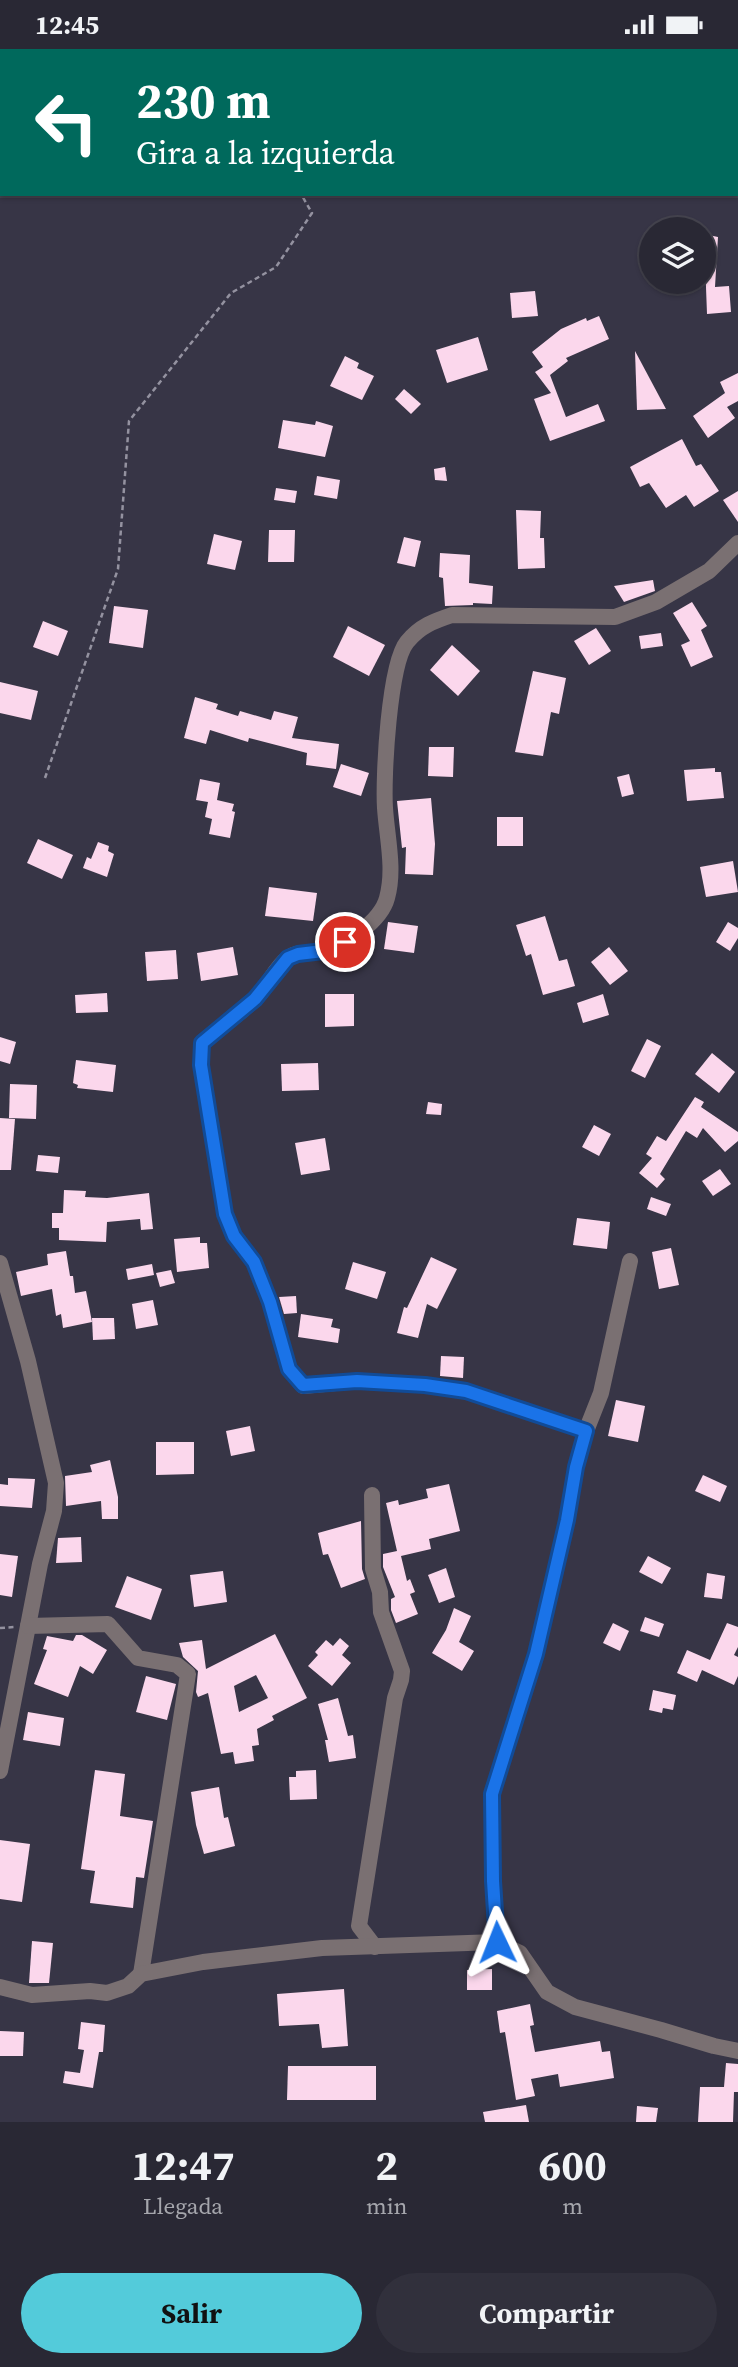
<!DOCTYPE html>
<html lang="es">
<head>
<meta charset="utf-8">
<style>
	body { margin:0; font-family:"Source Serif 4",serif; background:#31303c; color:#f1f3f6; height:100vh; display:flex; flex-direction:column; font-size:26px; white-space:nowrap }
	* { box-sizing:border-box; margin:0 }
	p { font-size:23px; color:#a5a6ac }
	.icon { flex:none; width:38px; height:38px; fill:none; stroke:currentColor; stroke-width:2; stroke-linecap:round; stroke-linejoin:round }
	.map { position:relative; height:2073px; overflow:hidden }
	.drawer { display:flex; flex-direction:column; background:#292834; flex:1 }
	.drawer>* { flex:none }
	.hud { position:absolute; left:0px; top:0px; width:738px; height:147px; box-shadow:0 2px 5px #0004,0 0 0 2px #45444f; background:#00695c; color:#fff; overflow:hidden }
	.tools { position:absolute; left:639px; top:168px; display:grid; gap:14px }
	.tools a { display:grid; place-items:center; width:77px; height:77px; border-radius:50%; background:#292834; box-shadow:0 2px 5px #0004,0 0 0 2px #45444f; font-size:35px }
	.pin { position:absolute; display:grid; place-items:center; width:60px; height:60px; color:#fff; margin:-30px; border:4px solid #fff; border-radius:50%; box-shadow:0 2px 7px #0007 }
	.me { position:absolute; width:77px; margin:-38px; rotate:358deg; stroke-linejoin:round; filter:drop-shadow(0 0 5px #0008) }
	.turn { display:flex; align-items:center; gap:24px; height:147px; padding:0 21px; font-size:32px }
	.turn .icon { width:91px; height:91px; stroke-width:2.5 }
	.turn b { display:block; font-size:49px; line-height:60px }
	.eta { display:flex; justify-content:space-evenly; align-items:center; height:119px; text-align:center }
	.eta b { font-size:42px; font-weight:700; line-height:49px }
	.button { display:flex; gap:14px; margin-top:auto; padding:14px 21px }
	.button a { flex:1; height:80px; border-radius:42px; background:#53cbda; color:#111; font-size:28px; font-weight:700; line-height:80px; text-align:center }
	.button a+a { background:#31303c; color:#f1f3f6 }
	.status { display:flex; justify-content:space-between; align-items:center; height:49px; padding:0 35px; background:#292834; direction:ltr }
	.status svg { height:19px; fill:currentColor }
	.map>svg:first-child { display:block }
</style>
</head>
<body>
<div class="status"><b>12:45</b><svg viewBox="0 0 49 12"><path d="M0 12V9h3v3zM5 12V6h3v6zM10 12V3h3v9zM15 12V0h3v12zM26 1h20v11H26zM47 4h2v5h-2z"/></svg></div>
<div class="map">
<svg width="738" height="2073" viewBox="0 0 738 2073">
	<rect width="100%" height="100%" fill="#373546"/>
	<g fill="#fbd7ec" fill-rule="evenodd">
		<polygon points="704,185 718,188 715,238 729,237 731,263 707,265"/>
		<polygon points="535,242 538,267 512,269 510,244"/>
		<polygon points="599,267 609,290 566,309 568,312 550,326 566,368 598,355 605,372 550,392 534,350 551,344 535,323 543,318 532,303 561,280 586,269 587,272"/>
		<polygon points="478,288 488,321 447,334 436,301"/>
		<polygon points="635,302 666,360 637,361"/>
		<polygon points="345,307 359,314 357,319 374,327 362,351 330,337"/>
		<polygon points="738,324 738,352 727,358 735,369 708,389 693,367 725,344 720,333"/>
		<polygon points="404,340 421,355 411,365 395,350"/>
		<polygon points="283,371 315,376 316,372 333,377 325,408 278,399"/>
		<polygon points="682,390 696,417 701,415 719,442 694,458 686,446 666,459 649,434 640,438 630,418"/>
		<polygon points="445,418 447,432 435,431 434,420"/>
		<polygon points="317,427 340,431 337,450 314,446"/>
		<polygon points="276,439 297,442 295,454 274,451"/>
		<polygon points="738,442 738,473 723,451"/>
		<polygon points="516,461 541,462 540,489 544,489 545,519 518,520"/>
		<polygon points="269,481 295,481 294,513 268,513"/>
		<polygon points="214,485 242,492 235,521 207,515"/>
		<polygon points="404,488 421,492 415,518 397,514"/>
		<polygon points="440,504 470,506 469,534 493,537 492,555 473,554 473,556 445,557 443,529 439,528"/>
		<polygon points="653,531 655,542 624,553 614,537"/>
		<polygon points="692,553 707,577 701,581 713,608 691,618 681,596 690,592 673,564"/>
		<polygon points="114,557 148,561 143,599 109,594"/>
		<polygon points="43,572 68,582 58,607 33,598"/>
		<polygon points="348,577 385,596 369,627 333,608"/>
		<polygon points="596,579 611,602 589,616 574,592"/>
		<polygon points="661,584 663,597 641,600 639,587"/>
		<polygon points="452,596 480,622 458,647 430,621"/>
		<polygon points="533,622 566,629 559,665 551,663 543,707 515,703"/>
		<polygon points="0,633 38,642 31,671 0,664"/>
		<polygon points="195,648 218,655 216,660 238,667 240,662 271,671 274,662 298,668 292,689 339,695 336,720 306,716 307,704 249,689 248,693 210,681 206,695 184,689"/>
		<polygon points="429,698 454,698 453,728 428,727"/>
		<polygon points="341,715 369,724 361,747 333,738"/>
		<polygon points="715,719 715,723 721,723 724,749 687,752 684,721"/>
		<polygon points="629,725 634,745 622,748 617,728"/>
		<polygon points="200,730 220,734 217,751 234,755 232,762 235,763 230,789 209,785 212,770 205,768 208,753 196,751"/>
		<polygon points="431,749 435,795 433,826 405,825 406,798 402,799 397,752"/>
		<rect x="497" y="768" width="26" height="29"/>
		<polygon points="38,790 73,806 62,830 27,814"/>
		<polygon points="98,793 109,797 108,802 114,805 107,828 83,819 87,808 91,810"/>
		<polygon points="733,812 738,843 706,848 700,818"/>
		<polygon points="269,838 317,844 313,872 265,867"/>
		<polygon points="545,867 559,912 567,910 575,937 543,946 531,905 526,907 516,876"/>
		<polygon points="388,873 418,877 414,904 384,900"/>
		<polygon points="728,873 738,879 738,889 730,902 716,893"/>
		<polygon points="233,898 238,926 201,932 197,904"/>
		<polygon points="609,898 628,922 610,936 591,913"/>
		<polygon points="176,901 178,930 147,932 145,903"/>
		<polygon points="107,944 108,963 76,964 75,946"/>
		<polygon points="325,945 354,945 354,977 325,978"/>
		<polygon points="603,945 609,966 583,974 577,954"/>
		<polygon points="0,988 16,993 10,1015 0,1012"/>
		<polygon points="647,990 661,997 645,1029 631,1022"/>
		<polygon points="712,1004 735,1023 719,1044 695,1025"/>
		<polygon points="76,1011 116,1016 113,1043 77,1039 78,1036 73,1034"/>
		<polygon points="318,1014 319,1041 282,1042 281,1015"/>
		<polygon points="10,1035 37,1036 36,1070 9,1069"/>
		<polygon points="695,1048 704,1053 701,1058 738,1083 738,1092 725,1103 703,1079 697,1089 686,1082 660,1125 665,1130 657,1139 639,1124 652,1109 646,1105 657,1087 666,1092"/>
		<polygon points="428,1053 442,1055 441,1066 426,1065"/>
		<polygon points="0,1069 15,1070 11,1121 0,1121"/>
		<polygon points="594,1076 611,1085 599,1107 582,1098"/>
		<polygon points="325,1089 330,1121 301,1126 295,1094"/>
		<polygon points="38,1106 60,1108 58,1124 36,1122"/>
		<polygon points="720,1120 731,1135 713,1147 702,1132"/>
		<polygon points="64,1141 86,1142 85,1148 107,1149 149,1144 153,1180 141,1181 140,1170 107,1173 106,1193 59,1191 59,1179 52,1179 52,1164 63,1164"/>
		<polygon points="651,1148 671,1155 666,1167 647,1160"/>
		<polygon points="577,1169 610,1173 607,1200 573,1196"/>
		<polygon points="200,1188 200,1194 207,1194 209,1219 177,1223 174,1190"/>
		<polygon points="671,1199 679,1236 659,1240 652,1203"/>
		<polygon points="66,1202 70,1227 73,1227 75,1244 86,1242 92,1273 63,1279 61,1265 56,1267 52,1240 21,1247 16,1223 48,1216 47,1205"/>
		<polygon points="431,1208 457,1220 437,1260 427,1255 418,1289 397,1284 404,1258 407,1259"/>
		<polygon points="353,1213 386,1223 377,1250 345,1240"/>
		<polygon points="152,1215 154,1226 128,1231 126,1220"/>
		<polygon points="171,1221 175,1234 160,1238 156,1224"/>
		<polygon points="296,1247 297,1264 284,1265 279,1248"/>
		<polygon points="153,1251 158,1276 136,1280 132,1255"/>
		<polygon points="301,1265 333,1270 331,1278 340,1280 338,1294 298,1288"/>
		<polygon points="92,1269 114,1269 115,1290 93,1291"/>
		<polygon points="441,1307 464,1308 463,1329 440,1327"/>
		<polygon points="616,1351 645,1357 638,1393 608,1387"/>
		<polygon points="250,1377 255,1402 231,1407 226,1382"/>
		<polygon points="156,1393 194,1393 194,1425 156,1426"/>
		<polygon points="110,1411 118,1448 118,1470 102,1470 101,1452 66,1457 65,1427 92,1423 90,1416"/>
		<polygon points="703,1426 727,1437 720,1453 695,1442"/>
		<polygon points="8,1429 35,1430 32,1459 0,1457 0,1435 8,1436"/>
		<polygon points="449,1435 460,1482 429,1490 431,1500 401,1507 407,1532 410,1530 415,1543 410,1545 418,1565 396,1574 391,1561 391,1550 395,1548 383,1518 383,1505 397,1502 386,1454 398,1451 399,1456 428,1449 426,1440"/>
		<polygon points="361,1472 362,1520 365,1530 341,1539 328,1505 323,1506 318,1484"/>
		<polygon points="81,1488 82,1513 56,1514 58,1489"/>
		<polygon points="0,1505 18,1507 12,1548 0,1546"/>
		<polygon points="648,1507 671,1519 662,1535 639,1523"/>
		<polygon points="446,1519 455,1548 439,1554 428,1526"/>
		<polygon points="223,1522 227,1553 194,1558 190,1526"/>
		<polygon points="707,1524 725,1527 722,1550 704,1548"/>
		<polygon points="127,1527 162,1540 151,1571 115,1558"/>
		<polygon points="454,1559 471,1567 459,1593 474,1602 462,1622 432,1604 446,1581"/>
		<polygon points="645,1568 664,1575 659,1588 640,1582"/>
		<polygon points="613,1574 629,1582 620,1602 603,1594"/>
		<polygon points="727,1574 738,1578 738,1598 734,1606 738,1608 738,1627 734,1636 702,1621 697,1633 677,1624 687,1601 710,1611"/>
		<path d="M275,1585l32,64 -35,18 2,4 -17,9 2,16 -7,1 2,15 -19,3 -2,-12 -12,2 -13,-61 -10,4 -2,-5 2,-21 -15,-14 -4,-14 23,-3 4,29zM256,1626l12,23 -29,14 -5,-26z"/>
		<polygon points="76,1586 82,1586 107,1601 93,1625 80,1617 68,1648 34,1635 47,1601 43,1600 47,1587 73,1592"/>
		<polygon points="340,1589 349,1597 342,1606 351,1614 332,1637 308,1617 318,1606 315,1603 326,1591 333,1597"/>
		<polygon points="146,1627 176,1635 167,1671 136,1663"/>
		<polygon points="653,1641 676,1646 673,1661 663,1659 662,1664 649,1661"/>
		<polygon points="338,1649 348,1687 353,1686 356,1709 329,1713 325,1691 328,1691 318,1655"/>
		<polygon points="28,1663 64,1669 60,1697 23,1691"/>
		<polygon points="95,1721 125,1725 120,1767 153,1772 144,1829 136,1828 133,1859 90,1854 95,1822 81,1820"/>
		<polygon points="316,1721 317,1750 290,1751 289,1728 296,1728 296,1722"/>
		<polygon points="219,1738 224,1769 228,1768 235,1797 204,1805 196,1776 191,1743"/>
		<polygon points="0,1791 30,1795 22,1853 0,1850"/>
		<polygon points="32,1892 53,1894 49,1934 29,1934"/>
		<polygon points="492,1920 492,1941 467,1941 467,1921"/>
		<polygon points="344,1940 348,1997 322,1999 319,1975 279,1977 277,1945"/>
		<polygon points="530,1955 534,1976 530,1977 535,2003 600,1992 602,2003 610,2002 614,2029 560,2038 558,2025 531,2030 535,2047 516,2051 505,1983 500,1984 497,1962"/>
		<polygon points="81,1973 105,1976 103,2003 99,2003 93,2039 63,2034 65,2022 80,2024 84,2001 78,2000"/>
		<polygon points="0,1982 24,1983 23,2007 0,2007"/>
		<polygon points="726,2014 738,2015 738,2043 734,2043 733,2073 698,2073 700,2038 724,2038"/>
		<polygon points="288,2017 376,2017 376,2051 287,2051"/>
		<polygon points="526,2056 529,2073 485,2073 483,2063"/>
		<polygon points="637,2057 658,2059 656,2073 636,2073"/>
	</g>
	<g fill="none" stroke-linecap="round" stroke-linejoin="round">
		<g stroke="#9492a0" stroke-width="2.5" stroke-dasharray="5 3.5" stroke-linecap="butt">
			<polyline points="203,0 205,2"/>
			<polyline points="45,729 118,520 129,372 231,244 276,218 312,164 301,145"/>
			<polyline points="0,1579 14,1578"/>
		</g>
		<g stroke="#7a7072" stroke-width="16">
			<polyline points="0,1214 28,1312 56,1434 54,1462 40,1515 0,1722"/>
			<path d="M586,1382l-120,-40 -41,-6 -68,-4 -54,5 -14,-17 -19,-67 -16,-40 -20,-26 -9,-22 -24,-149 1,-22c17,-16 37,-28 53,-44 12,-11 21,-33 33,-41 11,-8 25,-4 36,-7 22,-6 57,-30 63,-53 8,-29 0,-60 -2,-90 -2,-31 4,-144 22,-166 13,-16 27,-21 45,-27l163,2 41,-15 53,-31 29,-28"/>
			<polyline points="372,1446 373,1520 380,1543 381,1563 402,1622 401,1631 395,1649 359,1877 375,1898"/>
			<polyline points="28,1577 108,1575 138,1609 177,1616 188,1625 141,1925"/>
			<polyline points="497,1893 493,1832 492,1745 536,1605 567,1471 576,1417 586,1382 601,1344 630,1212"/>
			<polyline points="0,1938 32,1946 90,1942 107,1944 128,1937 141,1925 203,1913 322,1899 497,1893 520,1904 547,1943 575,1958 661,1981 714,1997 738,2002"/>
		</g>
	</g>
	<g fill="none" stroke-linecap="round" stroke-linejoin="round">
		<defs>
			<polyline id="route" points="345,893 323,902 298,905 288,909 255,950 202,994 201,1016 225,1165 234,1187 254,1213 270,1253 289,1320 303,1336 357,1332 425,1336 466,1342 586,1382 576,1418 567,1471 536,1605 492,1745 493,1832 497,1893"/>
		</defs>
		<use href="#route" stroke="#114b97" stroke-width="18"/>
		<use href="#route" stroke="#1a73e8" stroke-width="12"/>
	</g>
</svg>
<div class="tools">
<a><svg class="icon" aria-label="layers" viewBox="0 0 24 24"><path d="M12 4l9 5-9 5-9-5zM3 14l9 5 9-5"/></svg></a>
</div>
<div class="pin" style="left:345px;top:893px;background:#d93025"><svg class="icon" aria-label="arrive" viewBox="0 0 24 24"><path d="M6 21V4h12l-3 4 3 4H6"/></svg></div>
<svg class="me" style="left:497px;top:1893px" viewBox="-20 -20 40 40"><path d="M0-17L14 15 0 8-14 15z" fill="#1a73e8" stroke="#fff" stroke-width="4"/></svg>
<div class="hud">
<div class="turn"><svg class="icon" aria-label="left" viewBox="0 0 24 24"><path d="M17 20v-9H6M10 6l-5 5 5 5"/></svg><div><b>230 m</b>Gira a la izquierda</div></div>
</div>
</div>
<section class="drawer">
<div class="eta">
<div><b>12:47</b><p>Llegada</p></div>
<div><b>2</b><p>min</p></div>
<div><b>600</b><p>m</p></div>
</div>
<div class="button"><a>Salir</a><a>Compartir</a></div>
</section>
</body>
</html>
